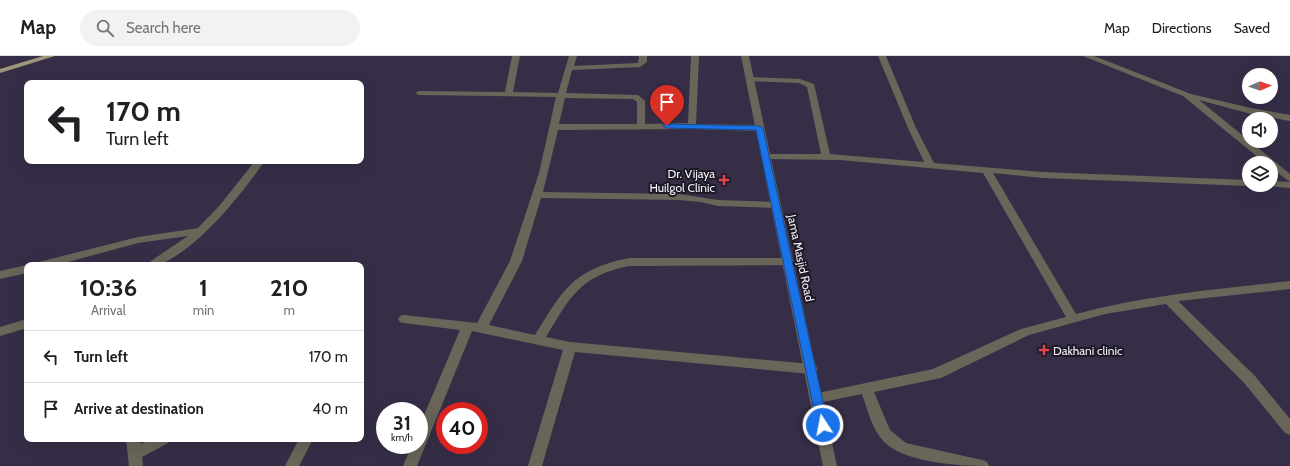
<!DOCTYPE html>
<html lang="en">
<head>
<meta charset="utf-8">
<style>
	body { margin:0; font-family:Cabin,sans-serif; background:#f2f2f2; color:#202124; height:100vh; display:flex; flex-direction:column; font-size:15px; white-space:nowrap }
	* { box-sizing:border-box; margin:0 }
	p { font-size:13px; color:#757577 }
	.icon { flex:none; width:22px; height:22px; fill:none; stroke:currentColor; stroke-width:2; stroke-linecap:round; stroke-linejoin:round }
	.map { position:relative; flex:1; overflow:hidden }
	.panel { position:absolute; left:24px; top:206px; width:340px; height:180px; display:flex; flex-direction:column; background:#fff; border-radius:8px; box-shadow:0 4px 16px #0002 }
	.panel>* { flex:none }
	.top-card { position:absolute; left:24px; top:24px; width:340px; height:84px; border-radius:8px; box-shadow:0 4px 16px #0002; background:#fff; color:#202124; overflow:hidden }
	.needle { width:26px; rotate:88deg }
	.tools { position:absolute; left:1242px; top:12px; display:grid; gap:8px }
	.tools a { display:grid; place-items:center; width:36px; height:36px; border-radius:50%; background:#fff; box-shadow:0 4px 16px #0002; font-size:20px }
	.speed { position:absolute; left:376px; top:346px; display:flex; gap:8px; font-size:20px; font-weight:700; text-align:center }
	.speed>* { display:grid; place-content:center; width:52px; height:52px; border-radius:50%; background:#fff; box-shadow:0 4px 16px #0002; line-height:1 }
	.speed small { font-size:10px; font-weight:400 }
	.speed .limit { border:6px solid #d22; background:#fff; color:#111 }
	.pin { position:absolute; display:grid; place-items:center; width:34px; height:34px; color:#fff; margin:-41px -17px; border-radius:50% 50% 50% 0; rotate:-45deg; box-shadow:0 0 4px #0007 }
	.pin .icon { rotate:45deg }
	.me { position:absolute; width:44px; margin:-22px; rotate:349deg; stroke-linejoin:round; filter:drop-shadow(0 0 3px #0008) }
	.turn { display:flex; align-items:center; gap:14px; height:84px; padding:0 16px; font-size:18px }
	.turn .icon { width:52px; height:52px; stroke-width:2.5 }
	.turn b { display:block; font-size:28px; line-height:34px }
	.eta { display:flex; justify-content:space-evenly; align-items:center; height:68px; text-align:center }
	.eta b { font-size:24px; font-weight:800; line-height:28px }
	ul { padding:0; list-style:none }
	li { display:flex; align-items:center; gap:12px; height:52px; padding:0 16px; border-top:1px solid #e0e0e0 }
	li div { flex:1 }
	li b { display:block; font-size:15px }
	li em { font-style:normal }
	header { display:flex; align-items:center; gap:24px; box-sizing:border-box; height:56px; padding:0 20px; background:#fff; border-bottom:1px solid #e0e0e0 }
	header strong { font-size:19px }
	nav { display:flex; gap:22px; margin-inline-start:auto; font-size:14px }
	.search { width:280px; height:36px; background:#f2f2f2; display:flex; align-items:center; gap:10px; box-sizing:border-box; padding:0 14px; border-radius:22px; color:#757577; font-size:15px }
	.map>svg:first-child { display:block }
</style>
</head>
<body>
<header>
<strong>Map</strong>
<div class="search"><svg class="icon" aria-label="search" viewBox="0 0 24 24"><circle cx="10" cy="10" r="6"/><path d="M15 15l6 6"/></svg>Search here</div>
<nav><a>Map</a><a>Directions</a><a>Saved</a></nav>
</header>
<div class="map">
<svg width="1290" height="410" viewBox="0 0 1290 410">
	<rect width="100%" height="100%" fill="#362e47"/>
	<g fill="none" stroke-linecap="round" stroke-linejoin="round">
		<g fill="#696559" fill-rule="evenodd">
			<path d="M512,0h8l-7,36 45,1 11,-37h8l-3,10 64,-3 1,-7h8v6l-7,5 -68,3 -6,23 72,2 7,6v23l43,-1 3,-67h8l-3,68 63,1 4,3 -4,3 -67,-2 -134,1 -15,62 136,2 39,6 58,2 5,3 -5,3 -58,-2 -17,-4 -22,-2 -138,-2 -19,63 -33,64 46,10c29,-46 37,-65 94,-77h159l4,1 2,3 -2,3 -163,1c-49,10 -59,31 -83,71l24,5 241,22 5,1 1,4 -1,4 -5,1 -236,-22 -33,114h-14l35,-116 -91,-19 -55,135h-14l9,-21h7v-18l41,-97 -56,-7 -4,-1 -2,-3 2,-3 4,-1 73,8 33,-62 29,-88 17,-76 -137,-2 -4,-2 4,-2 86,1zM565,42l68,1 4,3v22h-78z"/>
			<path d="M878,0h8l30,72 18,35 108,9 207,8v5h3l-3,1 -207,-8 -49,-5 83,141c70,-19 142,-25 214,-33v8l-112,12 77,75 35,43v16l-5,-2 -40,-49 -79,-80 -61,10 -76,21 -88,43 -67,14 16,38 16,13 76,17 5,2 2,4c-29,0 -92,-3 -109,-29 -9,-12 -13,-29 -18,-43l-44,9 -5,-1 -2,-4 2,-4 5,-1 115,-24 88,-40 45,-12 -83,-144 -143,-13 -79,-1v-4l3,-1h57l-14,-67 -8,-4 -52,-2 -1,-2 4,-2 50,2 14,5 16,70 94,8 -16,-34z"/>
			<polygon points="1083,0 1094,0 1191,38 1251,52 1290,59 1290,65 1251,58 1199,44 1290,118 1290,126 1271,112 1271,107 1265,107 1183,40"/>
			<path d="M255,105h10c-26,36 -64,85 -104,103 -5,2 -11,1 -16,1l43,-29 -50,7 -81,22h-20l2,-3 99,-25 60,-9 22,-23z"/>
			<polygon points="1271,125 1290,126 1290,132 1268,130 1271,129"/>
			<polygon points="27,209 27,217 0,223 0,215"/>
			<polygon points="27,263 27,272 0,280 0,271"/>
			<polygon points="126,383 140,383 141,388 150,383 170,383 168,387 142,401 143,410 129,410"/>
			<polygon points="299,383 313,383 299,410 285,410"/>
		</g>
		<polygon fill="#696559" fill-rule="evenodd" points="741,0 749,0 837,410 823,410"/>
		<polygon fill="#9f967c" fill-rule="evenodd" points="43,0 55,0 0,17 0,13"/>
	</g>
	<polygon fill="#1a73e8" stroke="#114b97" points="664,68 759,70 763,72 828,369 827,373 819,373 817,369 756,74 667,72 663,70"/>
	<g fill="#e0444e" stroke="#1c1924" stroke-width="1.5">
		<path d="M722 118h4v4h4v4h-4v4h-4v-4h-4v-4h4z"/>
		<path d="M1042 288h4v4h4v4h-4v4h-4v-4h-4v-4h4z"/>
	</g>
	<g text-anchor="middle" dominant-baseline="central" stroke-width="4" stroke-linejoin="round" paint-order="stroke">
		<g font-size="12" fill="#f6f3fd" stroke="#1c1924" text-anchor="end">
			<text x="715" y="117">Dr. Vijaya<tspan x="715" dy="14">Huilgol Clinic</tspan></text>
			<text x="1053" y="294" text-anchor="start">Dakhani clinic</text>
		</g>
		<g font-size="12" fill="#f6f3fd" stroke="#1c1924">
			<text transform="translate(801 202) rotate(78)">Jama Masjid Road</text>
		</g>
	</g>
</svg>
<div class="tools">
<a><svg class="needle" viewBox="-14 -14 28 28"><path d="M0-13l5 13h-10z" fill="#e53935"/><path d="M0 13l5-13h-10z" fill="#757577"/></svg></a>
<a><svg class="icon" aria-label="sound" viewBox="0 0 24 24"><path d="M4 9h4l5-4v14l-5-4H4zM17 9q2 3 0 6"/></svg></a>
<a><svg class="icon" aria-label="layers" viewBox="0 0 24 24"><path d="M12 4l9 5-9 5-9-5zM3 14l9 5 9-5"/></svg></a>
</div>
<div class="speed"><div>31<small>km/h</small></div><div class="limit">40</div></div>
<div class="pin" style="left:667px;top:70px;background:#d93025"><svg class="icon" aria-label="arrive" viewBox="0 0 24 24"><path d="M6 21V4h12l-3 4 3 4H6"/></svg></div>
<svg class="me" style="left:823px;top:369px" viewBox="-20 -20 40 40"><circle r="17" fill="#1a73e8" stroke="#fff" stroke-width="3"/><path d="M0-11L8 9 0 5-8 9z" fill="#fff"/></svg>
<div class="top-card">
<div class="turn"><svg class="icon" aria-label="left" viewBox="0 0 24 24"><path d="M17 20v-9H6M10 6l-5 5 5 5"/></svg><div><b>170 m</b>Turn left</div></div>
</div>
<section class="panel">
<div class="eta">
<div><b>10:36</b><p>Arrival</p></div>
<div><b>1</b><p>min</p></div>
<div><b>210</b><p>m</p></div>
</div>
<ul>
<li><svg class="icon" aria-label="left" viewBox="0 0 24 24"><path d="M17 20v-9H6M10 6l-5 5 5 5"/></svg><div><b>Turn left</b></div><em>170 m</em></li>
<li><svg class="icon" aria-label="arrive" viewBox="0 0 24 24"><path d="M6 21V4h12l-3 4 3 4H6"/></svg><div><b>Arrive at destination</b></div><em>40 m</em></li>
</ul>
</section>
</div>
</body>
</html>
